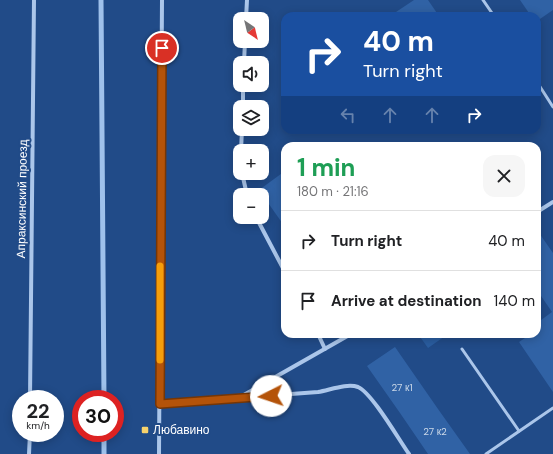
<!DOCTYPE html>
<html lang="en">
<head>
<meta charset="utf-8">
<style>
	body { margin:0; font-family:"DM Sans",sans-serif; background:#f6f6f6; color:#202124; height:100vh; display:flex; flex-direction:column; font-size:15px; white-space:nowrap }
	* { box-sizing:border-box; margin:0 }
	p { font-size:13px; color:#757577 }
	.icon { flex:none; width:22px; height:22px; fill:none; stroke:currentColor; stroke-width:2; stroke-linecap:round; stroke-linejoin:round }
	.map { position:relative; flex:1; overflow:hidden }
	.sheet { position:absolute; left:281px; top:142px; width:260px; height:196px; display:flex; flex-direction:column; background:#fff; border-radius:12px; box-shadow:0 2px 10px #0003 }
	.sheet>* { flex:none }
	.top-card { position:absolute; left:281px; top:12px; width:260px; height:122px; border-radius:12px; box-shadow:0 2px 10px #0003; background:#1a4fa0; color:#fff; overflow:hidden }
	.needle { width:26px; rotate:145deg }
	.tools { position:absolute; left:233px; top:12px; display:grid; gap:8px }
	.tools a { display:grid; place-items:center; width:36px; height:36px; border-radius:8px; background:#fff; box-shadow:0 2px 10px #0003; font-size:20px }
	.speed { position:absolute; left:12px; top:390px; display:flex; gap:8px; font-size:20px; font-weight:700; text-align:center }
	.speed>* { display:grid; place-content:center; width:52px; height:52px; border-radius:50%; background:#fff; box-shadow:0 2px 10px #0003; line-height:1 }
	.speed small { font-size:10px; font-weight:400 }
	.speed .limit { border:6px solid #d22; background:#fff; color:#111 }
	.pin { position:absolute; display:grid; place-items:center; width:34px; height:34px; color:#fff; margin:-17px; border:2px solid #fff; border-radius:50%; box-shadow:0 1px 4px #0007 }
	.me { position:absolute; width:44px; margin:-22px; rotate:266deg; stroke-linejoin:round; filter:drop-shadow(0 0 3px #0008) }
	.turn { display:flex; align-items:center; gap:14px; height:84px; padding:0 16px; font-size:18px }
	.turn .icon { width:52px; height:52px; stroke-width:2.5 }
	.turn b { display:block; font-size:28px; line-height:34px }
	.lanes { display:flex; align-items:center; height:38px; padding:0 16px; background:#0003; justify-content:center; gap:20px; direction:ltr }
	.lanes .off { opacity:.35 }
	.round { display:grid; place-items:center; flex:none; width:42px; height:42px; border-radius:12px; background:#f6f6f6 }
	.summary { display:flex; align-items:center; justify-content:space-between; height:68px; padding:0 16px }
	h1 { font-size:24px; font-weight:700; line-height:30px; color:#1e9e55 }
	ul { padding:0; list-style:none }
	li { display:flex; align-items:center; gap:12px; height:60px; padding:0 16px; border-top:1px solid #e0e0e0 }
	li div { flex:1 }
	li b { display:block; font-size:15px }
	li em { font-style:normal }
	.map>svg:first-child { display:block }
</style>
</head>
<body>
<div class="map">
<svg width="553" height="454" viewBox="0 0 553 454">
	<rect width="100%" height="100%" fill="#214b88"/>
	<polygon fill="#2a5da0" points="418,334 448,334 428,348"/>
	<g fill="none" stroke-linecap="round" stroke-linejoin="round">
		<g stroke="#9fc1eb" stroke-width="5">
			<polyline points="101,0 104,399"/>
			<polyline points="104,433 104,454"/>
		</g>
	</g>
	<g fill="#3062a5">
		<polygon points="414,0 428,0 439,16 390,16"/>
		<polygon points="520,0 553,0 553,10 537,21 537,16 531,16"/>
		<polygon points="285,171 285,227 259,190"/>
		<polygon points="537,230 553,253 553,392 519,342 531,334 537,334 537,323 552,312 537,290"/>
		<polygon points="395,347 438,409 470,454 428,454 400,413 367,366"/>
	</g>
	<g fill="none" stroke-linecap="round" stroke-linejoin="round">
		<g stroke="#abc6ea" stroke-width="3">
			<polyline points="483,0 494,16"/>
			<polyline points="537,82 553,107"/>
			<polyline points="462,349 519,431"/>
			<polyline points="486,454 553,408"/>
		</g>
		<g stroke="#abc6ea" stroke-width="4">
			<polyline points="246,19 247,0"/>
			<polyline points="244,63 245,41"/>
			<polyline points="243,107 243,85"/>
			<polyline points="241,151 242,129"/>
			<polyline points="242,173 247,195"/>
			<polyline points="537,212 553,202"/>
			<polyline points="256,217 285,272"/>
			<polyline points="318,334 325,349"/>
			<polyline points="242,396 351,334"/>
			<polyline points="30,399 34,0"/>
			<path d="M160,404l158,-12c12,-2 29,-9 40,-5 14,6 41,53 51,67"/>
			<polyline points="29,454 30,433"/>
			<polyline points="159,454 162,0"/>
		</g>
	</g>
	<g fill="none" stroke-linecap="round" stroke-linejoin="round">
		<defs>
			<polyline id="route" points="162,48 160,404 271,396"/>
		</defs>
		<use href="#route" stroke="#753606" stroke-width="10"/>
		<use href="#route" stroke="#b45309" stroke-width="7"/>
		<polyline stroke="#f59e0b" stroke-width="7" points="160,360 160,266"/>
	</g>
	<rect fill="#f7d26c" stroke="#214b88" stroke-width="1.5" x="141" y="426" width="8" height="8" rx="2"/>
	<g text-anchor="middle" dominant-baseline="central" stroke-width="4" stroke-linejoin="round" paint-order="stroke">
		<g font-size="10" fill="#cbd8e8">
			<text x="402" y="387">27 к1</text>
			<text x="435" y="431">27 к2</text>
		</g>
		<g font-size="12" fill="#fff" stroke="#214b88">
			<text transform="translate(22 199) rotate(-89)">Апраксинский проезд</text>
		</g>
		<g font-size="12" fill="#fff" stroke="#214b88" text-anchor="start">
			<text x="153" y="430">Любавино</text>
		</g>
	</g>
</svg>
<div class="tools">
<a><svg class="needle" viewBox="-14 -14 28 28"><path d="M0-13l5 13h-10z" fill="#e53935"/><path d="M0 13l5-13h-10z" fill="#757577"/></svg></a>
<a><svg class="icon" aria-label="sound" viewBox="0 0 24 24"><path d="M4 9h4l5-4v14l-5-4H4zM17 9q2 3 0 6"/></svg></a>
<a><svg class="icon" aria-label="layers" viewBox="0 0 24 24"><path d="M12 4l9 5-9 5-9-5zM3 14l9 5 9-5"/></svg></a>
<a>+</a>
<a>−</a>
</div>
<div class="speed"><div>22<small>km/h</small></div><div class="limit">30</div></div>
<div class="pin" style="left:162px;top:48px;background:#d93025"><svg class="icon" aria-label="arrive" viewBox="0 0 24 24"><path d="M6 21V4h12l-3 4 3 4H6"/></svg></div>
<svg class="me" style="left:271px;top:396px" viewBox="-20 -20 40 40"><circle r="19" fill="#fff"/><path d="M0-13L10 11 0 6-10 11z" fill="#b45309"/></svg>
<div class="top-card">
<div class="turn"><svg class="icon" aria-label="right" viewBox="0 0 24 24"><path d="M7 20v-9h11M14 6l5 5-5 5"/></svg><div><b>40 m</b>Turn right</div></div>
<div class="lanes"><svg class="icon off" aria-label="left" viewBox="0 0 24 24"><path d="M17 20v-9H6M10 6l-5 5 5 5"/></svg><svg class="icon off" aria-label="ahead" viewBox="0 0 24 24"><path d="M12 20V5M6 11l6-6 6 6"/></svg><svg class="icon off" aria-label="ahead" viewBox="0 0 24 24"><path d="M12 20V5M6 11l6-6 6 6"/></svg><svg class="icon" aria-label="right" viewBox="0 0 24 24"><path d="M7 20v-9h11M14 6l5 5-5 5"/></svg></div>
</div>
<section class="sheet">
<div class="summary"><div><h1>1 min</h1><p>180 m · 21:16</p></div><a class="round"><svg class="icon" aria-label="close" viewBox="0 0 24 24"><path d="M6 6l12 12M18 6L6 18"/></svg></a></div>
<ul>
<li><svg class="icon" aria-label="right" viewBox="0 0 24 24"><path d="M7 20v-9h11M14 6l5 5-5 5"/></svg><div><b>Turn right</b></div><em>40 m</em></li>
<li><svg class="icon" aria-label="arrive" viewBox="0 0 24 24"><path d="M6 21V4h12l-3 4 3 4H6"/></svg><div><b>Arrive at destination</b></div><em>140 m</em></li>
</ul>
</section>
</div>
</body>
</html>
